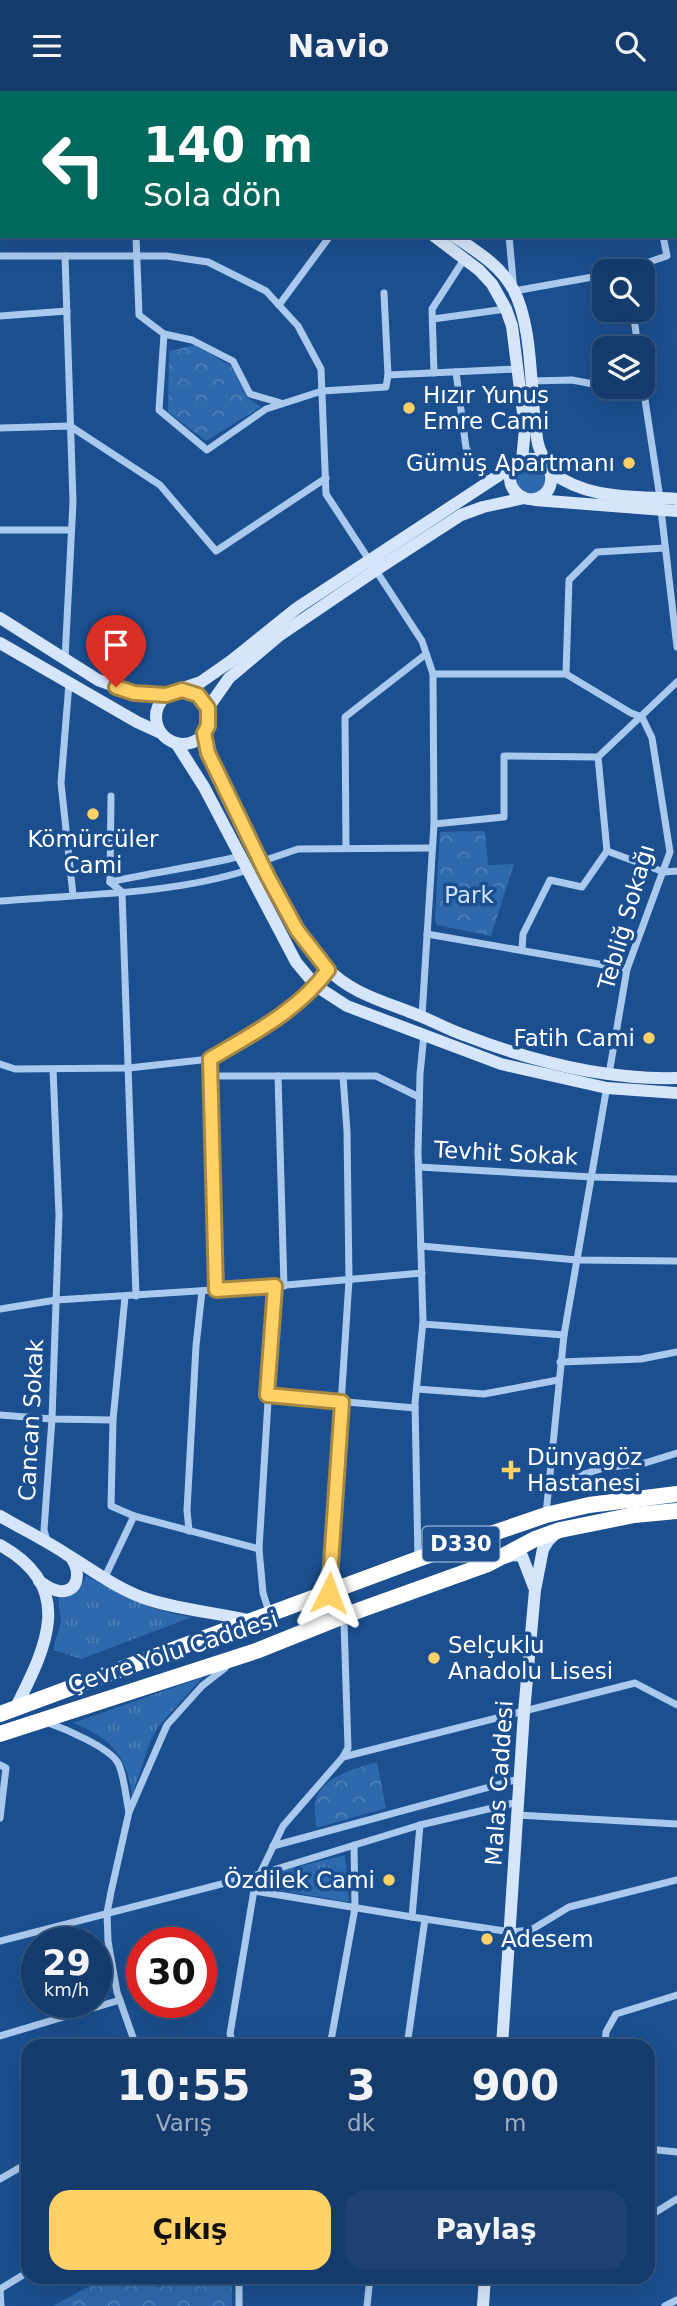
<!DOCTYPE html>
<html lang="tr">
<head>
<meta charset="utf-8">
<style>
	body { margin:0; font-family:"DejaVu Sans",sans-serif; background:#1d4271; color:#f1f3f6; height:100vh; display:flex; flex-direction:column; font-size:26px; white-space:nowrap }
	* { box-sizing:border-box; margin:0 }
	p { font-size:23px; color:#9dadc1 }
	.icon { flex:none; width:38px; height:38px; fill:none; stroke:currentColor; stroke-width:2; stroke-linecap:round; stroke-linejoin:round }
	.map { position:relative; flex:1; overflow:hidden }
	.details { position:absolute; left:21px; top:1948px; width:634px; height:245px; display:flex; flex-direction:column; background:#143b6b; border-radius:21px; box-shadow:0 7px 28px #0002,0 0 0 2px #33557e }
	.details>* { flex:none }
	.banner { position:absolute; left:0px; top:0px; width:677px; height:147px; box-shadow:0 7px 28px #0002,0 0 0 2px #33557e; background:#00695c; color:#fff; overflow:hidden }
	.fabs { position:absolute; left:592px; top:168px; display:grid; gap:14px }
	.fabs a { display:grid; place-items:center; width:63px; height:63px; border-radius:14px; background:#143b6b; box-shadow:0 7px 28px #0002,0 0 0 2px #33557e; font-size:35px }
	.speed { position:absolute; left:21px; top:1836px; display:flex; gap:14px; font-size:35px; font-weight:700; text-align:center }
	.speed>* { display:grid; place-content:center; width:91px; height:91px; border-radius:50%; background:#143b6b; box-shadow:0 7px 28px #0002,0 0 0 2px #33557e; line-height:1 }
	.speed small { font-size:18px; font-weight:400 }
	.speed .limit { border:10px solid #d22; background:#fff; color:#111 }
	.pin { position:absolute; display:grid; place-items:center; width:60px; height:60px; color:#fff; margin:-72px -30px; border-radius:50% 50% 50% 0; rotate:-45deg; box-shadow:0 0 7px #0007 }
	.pin .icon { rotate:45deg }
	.me { position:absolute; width:77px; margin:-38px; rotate:3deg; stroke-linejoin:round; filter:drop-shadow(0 0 5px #0008) }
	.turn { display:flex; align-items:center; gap:24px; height:147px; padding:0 28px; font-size:32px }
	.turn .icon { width:91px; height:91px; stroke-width:2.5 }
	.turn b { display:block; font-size:49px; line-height:60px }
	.eta { display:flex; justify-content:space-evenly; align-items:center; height:119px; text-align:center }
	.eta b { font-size:42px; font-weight:700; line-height:49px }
	.action { display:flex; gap:14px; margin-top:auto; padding:14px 28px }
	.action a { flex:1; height:80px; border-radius:21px; background:#ffd166; color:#111; font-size:28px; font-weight:700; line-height:80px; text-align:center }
	.action a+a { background:#1d4271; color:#f1f3f6 }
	header { display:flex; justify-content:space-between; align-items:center; height:91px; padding:0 28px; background:#143b6b; font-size:32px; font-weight:700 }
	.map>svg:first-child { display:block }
</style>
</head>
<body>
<header><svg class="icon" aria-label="menu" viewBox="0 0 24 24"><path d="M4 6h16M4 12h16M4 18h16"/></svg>Navio<svg class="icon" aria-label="search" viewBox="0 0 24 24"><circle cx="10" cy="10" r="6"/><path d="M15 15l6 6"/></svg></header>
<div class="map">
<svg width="677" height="2215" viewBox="0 0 677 2215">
	<defs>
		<pattern id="grass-tufts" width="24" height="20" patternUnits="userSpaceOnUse" patternTransform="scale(1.75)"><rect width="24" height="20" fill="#2e69ad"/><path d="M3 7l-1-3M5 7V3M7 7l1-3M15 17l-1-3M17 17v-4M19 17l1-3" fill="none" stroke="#4d80b9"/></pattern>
		<pattern id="park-crowns" width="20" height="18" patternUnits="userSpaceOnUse" patternTransform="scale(1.75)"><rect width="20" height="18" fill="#2e69ad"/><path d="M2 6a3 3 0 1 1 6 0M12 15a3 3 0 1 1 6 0" fill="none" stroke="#4d80b9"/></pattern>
	</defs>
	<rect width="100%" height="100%" fill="#1b4f8f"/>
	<g fill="url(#grass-tufts)">
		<circle cx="531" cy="389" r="14"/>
		<path d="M86,1485c34,18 67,36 106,41l-111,42 -28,-9 8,-28 -3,-25c15,-3 22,-6 28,-21z"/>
		<path d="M203,1586l-45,50 -8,15 -18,54c-4,-39 -22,-59 -59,-73z"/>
		<polygon points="345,1764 349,1811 271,1798 276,1781"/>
	</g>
	<g fill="url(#park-crowns)">
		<polygon points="195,254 231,275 247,306 261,316 206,350 168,321 169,260"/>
		<polygon points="485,740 488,774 514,773 491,845 437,834 435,829 440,741"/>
		<path d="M377,1671l9,46 -70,20c0,-9 -3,-21 0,-29 8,-24 40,-30 61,-37z"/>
		<polygon points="107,2186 136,2186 135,2192 161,2196 162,2187 232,2186 232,2215 53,2215"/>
	</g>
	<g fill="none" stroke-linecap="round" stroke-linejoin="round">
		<g stroke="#a9c9ee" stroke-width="7">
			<polyline points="132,0 132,2"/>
			<polyline points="418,0 420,2"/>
			<polyline points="609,0 610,2"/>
			<polyline points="480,2 481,0"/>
			<polyline points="0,39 2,56"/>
			<polyline points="136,145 139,224 164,243 159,319 207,359 266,318 322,300 386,296 388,284 384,202"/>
			<polyline points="509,145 514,200 604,184"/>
			<polyline points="0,165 167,165 208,171 266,200 298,235 321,278 326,403 422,550 433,583 434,733 422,925"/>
			<polyline points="65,165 73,411 65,568"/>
			<polyline points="622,180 667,165 663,145"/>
			<polyline points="279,214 330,145"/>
			<polyline points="633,219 638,257"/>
			<polyline points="0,225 67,220"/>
			<polyline points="433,228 506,218"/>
			<polyline points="164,243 192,249 233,270 250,303 281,312"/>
			<polyline points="456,281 466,357 488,392"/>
			<polyline points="434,282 432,218 465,167"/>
			<polyline points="388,284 518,278"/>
			<polyline points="642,289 660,407"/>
			<polyline points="531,290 572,289 604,295"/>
			<polyline points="610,296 644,303"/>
			<polyline points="0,337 70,335 160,394 216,460 326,387"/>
			<polyline points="661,419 677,556"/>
			<polyline points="0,439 71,439"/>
			<polyline points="433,583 566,583 631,622 642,626 652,647 670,761 627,878 609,983"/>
			<polyline points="566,583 569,489 597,461 665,457"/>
			<polyline points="69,592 61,692 73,804"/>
			<polyline points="434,733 504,726 504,665 598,666"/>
			<polyline points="346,757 345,626 426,563"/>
			<polyline points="607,760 598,666 677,591"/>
			<polyline points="607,760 664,781 677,780"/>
			<polyline points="260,771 298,758 432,757"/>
			<polyline points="110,791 122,801 136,1205"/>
			<path d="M110,791c44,-10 87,-15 131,-26"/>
			<polyline points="110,791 111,705"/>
			<path d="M0,810c82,-7 169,-6 248,-31"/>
			<polyline points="427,843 627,878"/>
			<polyline points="522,858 523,843 550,789 582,796 607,760"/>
			<polyline points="210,968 216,1199"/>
			<polyline points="0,973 15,978 129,977 210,968 275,930 316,895 328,879"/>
			<polyline points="210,985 376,985 419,1006"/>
			<polyline points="278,985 284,1195"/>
			<polyline points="419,1076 592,1086 677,1088"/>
			<polyline points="421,1155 577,1169 677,1170"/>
			<polyline points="125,1206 113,1329 111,1415 134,1425 259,1458"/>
			<polyline points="0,1218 56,1209 275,1195 422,1182"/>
			<polyline points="423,1233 564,1244"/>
			<polyline points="560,1271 641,1268 677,1261"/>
			<polyline points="417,1298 484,1303 558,1289"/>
			<polyline points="267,1304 415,1317"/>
			<polyline points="0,1324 52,1328 113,1329"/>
			<polyline points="548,1394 604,1377 645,1372 677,1362"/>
			<polyline points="546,1423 564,1244 607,995"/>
			<polyline points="189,1440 187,1419 196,1255 202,1200"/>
			<polyline points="47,1450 44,1439 52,1328 59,1124 53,978"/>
			<polyline points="418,1468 415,1312 423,1230 418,1061 420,983 424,943"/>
			<polyline points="104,1488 134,1425"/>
			<polyline points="329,1501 349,1189 347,1040 343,985"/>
			<polyline points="270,1524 263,1502 259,1458 275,1195"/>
			<path d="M46,1631c17,6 63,25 72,41 6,11 8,36 11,49"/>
			<polyline points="343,1666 348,1657 344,1530 346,1524"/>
			<polyline points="0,1674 6,1677 0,1727"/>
			<polyline points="517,1724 677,1733"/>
			<polyline points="420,1734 412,1826 511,1841 531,1839 569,1816 677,1789"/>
			<polyline points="273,1755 519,1688"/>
			<polyline points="254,1800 412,1826"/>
			<polyline points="0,1850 260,1783 420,1734 518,1711"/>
			<polyline points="0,1945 120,1909"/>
			<polyline points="233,1952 230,1943 255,1793 283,1735 343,1666 635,1592 677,1614"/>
			<polyline points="230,1954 233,1952 247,1955"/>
			<polyline points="136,1955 117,1901 108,1850 107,1822 111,1801 129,1721 167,1634 202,1595 225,1577"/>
			<polyline points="330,1955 355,1817 354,1754"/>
			<polyline points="407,1955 425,1828"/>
			<polyline points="605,1955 606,1941 616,1923 677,1904"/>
			<polyline points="648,2058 677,2061"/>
			<polyline points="0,2088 28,2072"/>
			<polyline points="648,2126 677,2108"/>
			<polyline points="239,2186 239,2215"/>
			<polyline points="0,2198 28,2181"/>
			<polyline points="0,2198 1,2215"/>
			<polyline points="367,2215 370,2186"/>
			<polyline points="665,2215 677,2209"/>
		</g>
		<g stroke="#d6e6fa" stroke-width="12">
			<polyline points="288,0 289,2"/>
			<polyline points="266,2 267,0"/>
			<polyline points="0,58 2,58"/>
			<polyline points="0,73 2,73"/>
			<polyline points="434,145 479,179 492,193 506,218 512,235 525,338 522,369"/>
			<path d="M454,145c22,15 46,29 59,53 20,36 17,101 23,142 1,5 1,11 3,16 3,11 14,22 12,34 -1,15 -19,24 -32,14 -23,-17 3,-50 28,-30"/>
			<path d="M550,380c37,29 82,25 127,28"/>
			<polyline points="535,409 677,420"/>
			<polyline points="0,527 98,589 134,602 166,604"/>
			<polyline points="0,552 137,631 161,642"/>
			<circle cx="183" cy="626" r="27"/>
			<polyline points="174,600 201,591 231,570 297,517 516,373"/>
			<polyline points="208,617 229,587 280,544 376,479 461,424 483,416 524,407"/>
			<path d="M204,642l5,20c34,72 63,154 117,214 24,27 63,36 94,49 15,6 29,14 44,19 67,26 141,45 213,43"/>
			<polyline points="176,652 204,696 296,871 316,895 347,915 501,973 607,997 677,1002"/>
			<path d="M0,1425c22,13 45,24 66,38 25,15 47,32 75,43 36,13 74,15 111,24"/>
			<path d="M0,1454c78,43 45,104 15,164"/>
			<polyline points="504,1467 513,1464 522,1465 534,1496"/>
			<path d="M39,1490c6,4 12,9 20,10 21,2 21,-20 13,-32"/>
			<polyline points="502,1955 524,1621 535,1499 543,1458 548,1450 557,1441"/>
			<polyline points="483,2215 485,2186"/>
		</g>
		<g stroke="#fff" stroke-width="16">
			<polyline points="0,1623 418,1468 546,1424 589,1414 677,1403"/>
			<polyline points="0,1643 256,1560 346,1524 488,1473 535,1448 560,1439 634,1424 677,1420"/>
		</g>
	</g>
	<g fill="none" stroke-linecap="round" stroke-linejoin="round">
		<defs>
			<path id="route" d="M116,596l18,6 32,2 16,-5 16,5 10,13v18l-4,7 4,20 59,122 30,55 31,40c-30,41 -76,64 -118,89l6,231 59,-4 -8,109 75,7 -13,191"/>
		</defs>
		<use href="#route" stroke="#a68842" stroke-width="18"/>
		<use href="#route" stroke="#ffd166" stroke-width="12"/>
	</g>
	<g fill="#ffd166" stroke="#1b4f8f" stroke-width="2.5">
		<circle cx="409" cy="317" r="7"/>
		<circle cx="629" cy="372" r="7"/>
		<circle cx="93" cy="723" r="7"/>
		<circle cx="649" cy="947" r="7"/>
		<path d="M507.5 1368.5h7v7h7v7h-7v7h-7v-7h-7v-7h7z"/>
		<circle cx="434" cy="1567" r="7"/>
		<circle cx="389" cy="1789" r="7"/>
		<circle cx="487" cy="1848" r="7"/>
	</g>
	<g text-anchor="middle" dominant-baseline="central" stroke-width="7" stroke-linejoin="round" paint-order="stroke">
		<rect fill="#1b4f8f" stroke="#bbcadd" stroke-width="2" x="422.5" y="1435.5" width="77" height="35" rx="5"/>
		<g font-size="21" font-weight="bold" fill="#fff">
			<text x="461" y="1453">D330</text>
		</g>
		<g font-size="23" fill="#fff" stroke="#1b4f8f" text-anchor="start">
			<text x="423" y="304">Hızır Yunus<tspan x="423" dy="26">Emre Cami</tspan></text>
			<text x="615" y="372" text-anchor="end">Gümüş Apartmanı</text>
			<text x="93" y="748" text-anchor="middle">Kömürcüler<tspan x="93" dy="26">Cami</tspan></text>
			<text x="635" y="947" text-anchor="end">Fatih Cami</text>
			<text x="527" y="1366">Dünyagöz<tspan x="527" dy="26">Hastanesi</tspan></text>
			<text x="448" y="1554">Selçuklu<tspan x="448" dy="26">Anadolu Lisesi</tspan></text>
			<text x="375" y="1789" text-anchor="end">Özdilek Cami</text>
			<text x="501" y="1848">Adesem</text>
		</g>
		<g font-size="23" fill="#cfe3fa" stroke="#1b4f8f">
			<text x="469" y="804">Park</text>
		</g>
		<g font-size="23" fill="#fff" stroke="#1b4f8f">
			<text transform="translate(626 826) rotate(-74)">Tebliğ Sokağı</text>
			<text transform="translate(506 1062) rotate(3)">Tevhit Sokak</text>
			<text transform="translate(31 1329) rotate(-87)">Cancan Sokak</text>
			<text transform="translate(173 1561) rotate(-18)">Çevre Yolu Caddesi</text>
			<text transform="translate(499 1692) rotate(-86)">Malas Caddesi</text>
		</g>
	</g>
</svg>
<div class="fabs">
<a><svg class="icon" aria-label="search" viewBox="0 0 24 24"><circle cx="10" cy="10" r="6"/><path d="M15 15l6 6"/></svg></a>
<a><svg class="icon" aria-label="layers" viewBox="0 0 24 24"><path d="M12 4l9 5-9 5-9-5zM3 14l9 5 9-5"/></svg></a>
</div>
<div class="speed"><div>29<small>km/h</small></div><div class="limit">30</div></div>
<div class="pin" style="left:116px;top:596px;background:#d93025"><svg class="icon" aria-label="arrive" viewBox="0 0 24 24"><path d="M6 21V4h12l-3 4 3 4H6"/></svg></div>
<svg class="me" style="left:329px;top:1502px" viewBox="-20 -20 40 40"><path d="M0-17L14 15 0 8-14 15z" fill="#ffd166" stroke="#fff" stroke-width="4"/></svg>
<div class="banner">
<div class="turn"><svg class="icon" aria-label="left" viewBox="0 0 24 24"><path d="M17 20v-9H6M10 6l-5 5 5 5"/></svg><div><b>140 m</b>Sola dön</div></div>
</div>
<section class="details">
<div class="eta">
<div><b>10:55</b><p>Varış</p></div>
<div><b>3</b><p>dk</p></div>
<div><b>900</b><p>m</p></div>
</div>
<div class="action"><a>Çıkış</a><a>Paylaş</a></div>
</section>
</div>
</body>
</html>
